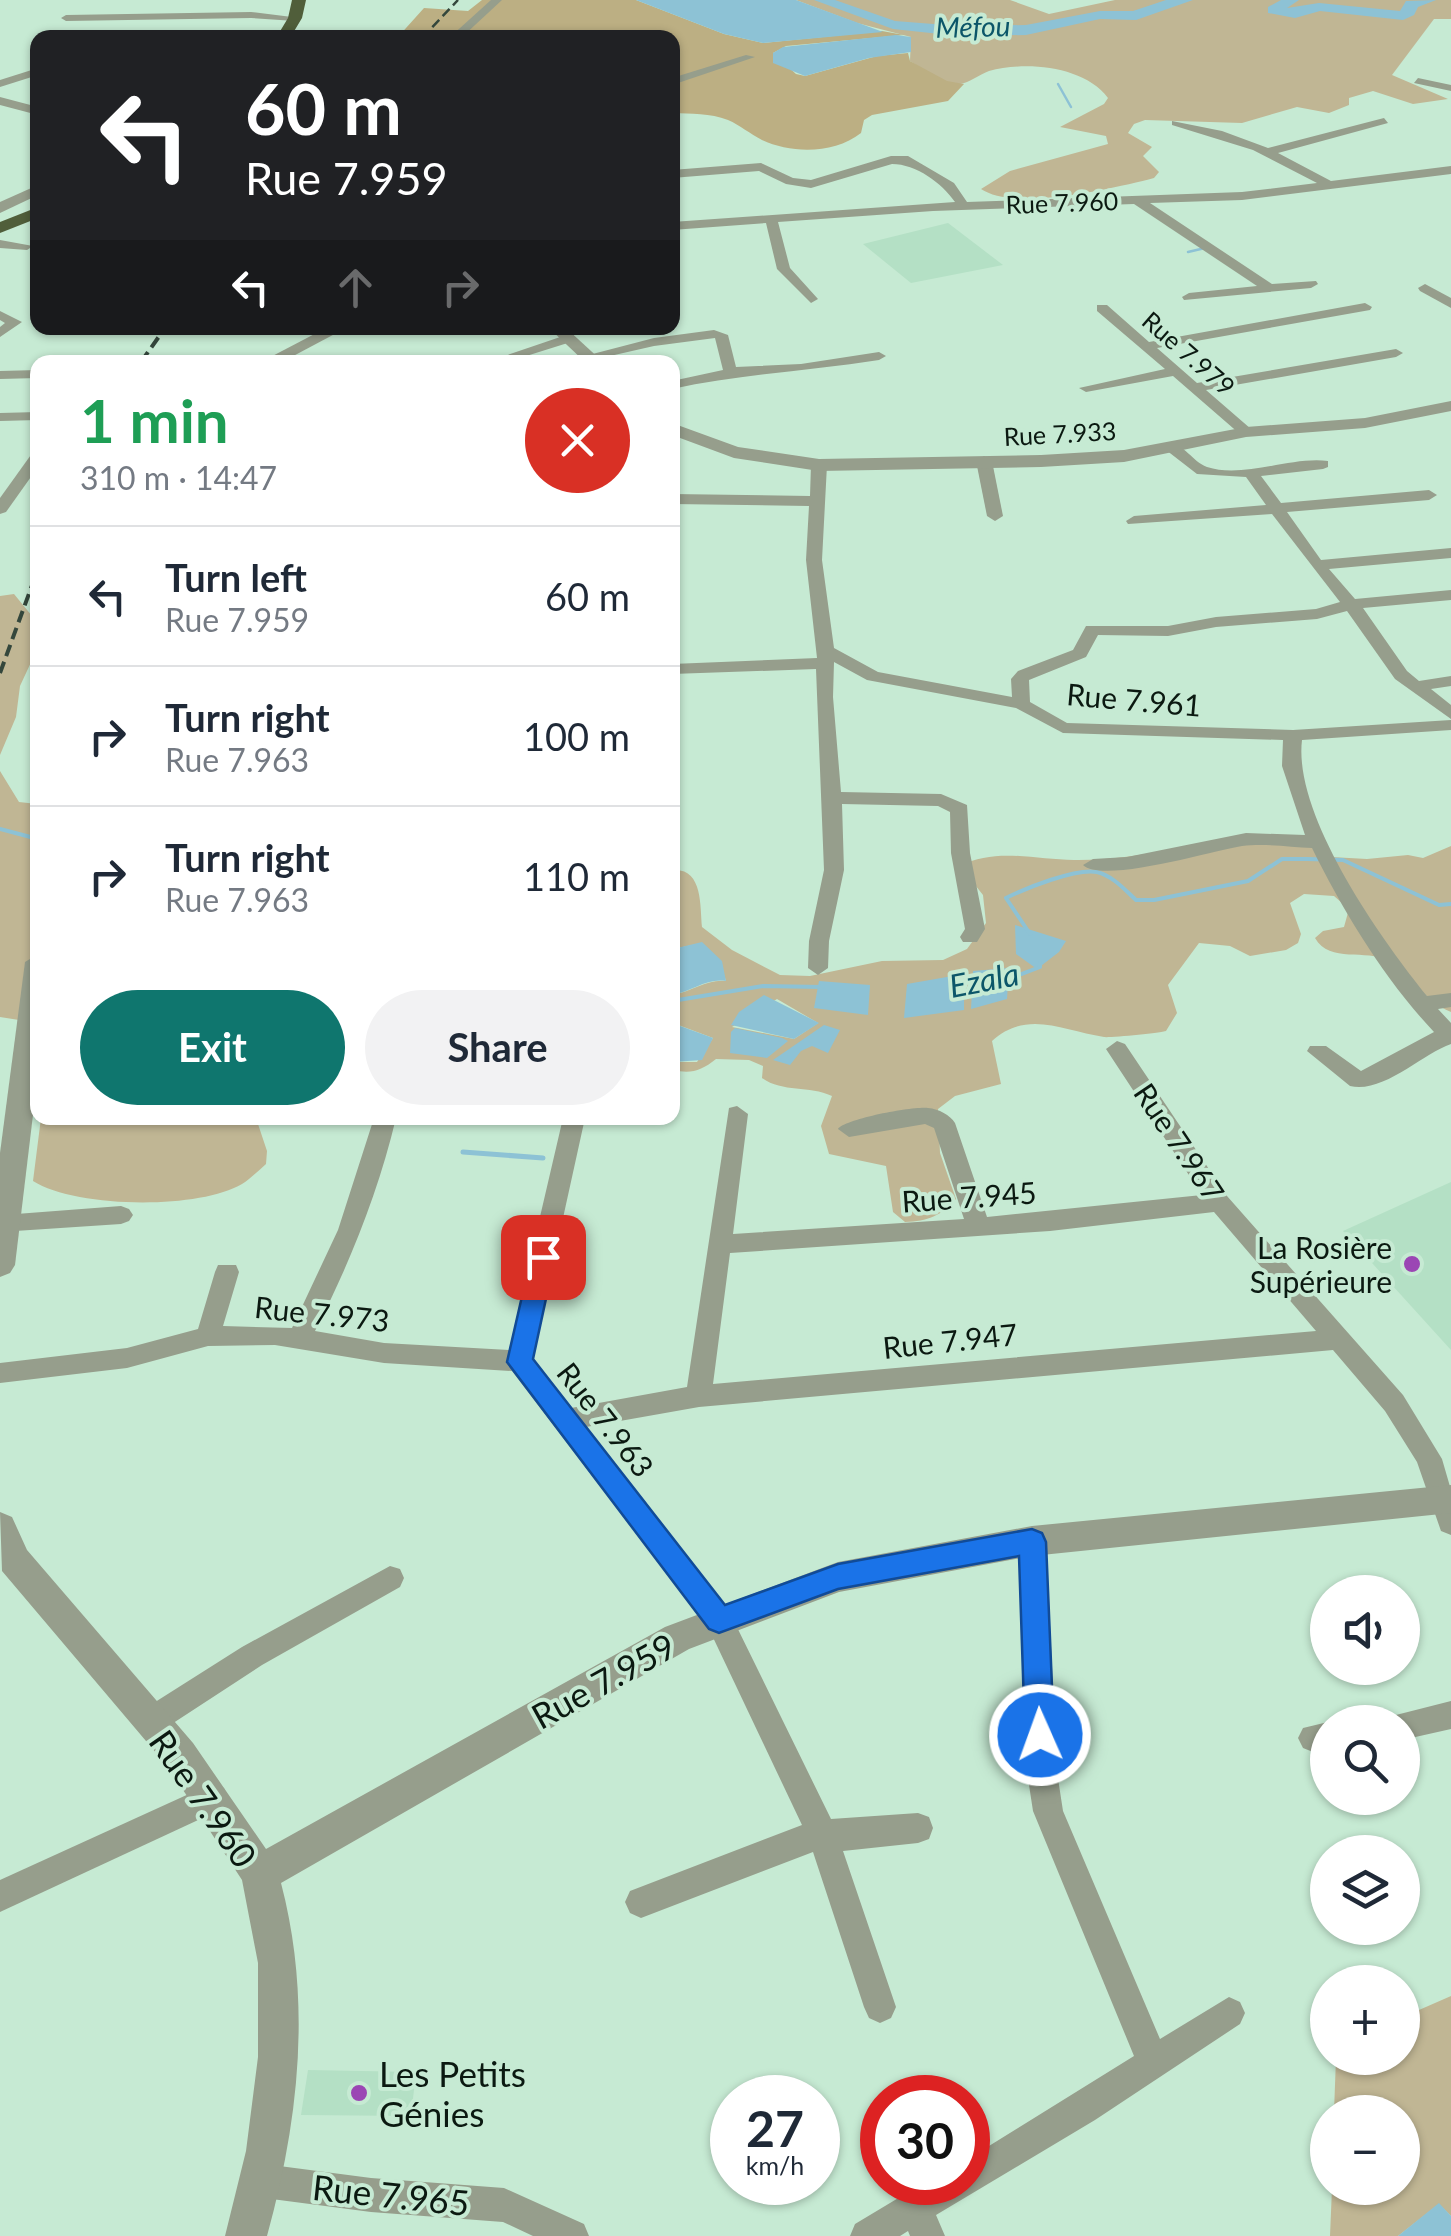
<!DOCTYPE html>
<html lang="en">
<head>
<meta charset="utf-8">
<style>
	body { margin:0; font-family:Lato,sans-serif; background:#f2f2f3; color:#1f2937; height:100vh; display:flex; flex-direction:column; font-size:38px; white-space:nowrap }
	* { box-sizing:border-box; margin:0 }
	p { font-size:32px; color:#747a83 }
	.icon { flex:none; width:55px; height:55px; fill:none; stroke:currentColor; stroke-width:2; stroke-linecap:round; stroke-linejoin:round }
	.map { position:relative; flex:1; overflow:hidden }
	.details { position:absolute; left:30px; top:355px; width:650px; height:770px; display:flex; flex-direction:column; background:#fff; border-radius:20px; box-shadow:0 2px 8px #0004 }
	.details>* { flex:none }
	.banner { position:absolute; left:30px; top:30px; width:650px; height:305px; border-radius:20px; box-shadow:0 2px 8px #0004; background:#202124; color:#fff; overflow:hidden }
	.controls { position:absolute; left:1310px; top:1575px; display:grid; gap:20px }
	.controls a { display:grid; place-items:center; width:110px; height:110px; border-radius:50%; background:#fff; box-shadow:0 2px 8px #0004; font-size:50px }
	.speed { position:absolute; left:710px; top:2075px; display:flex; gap:20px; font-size:50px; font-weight:700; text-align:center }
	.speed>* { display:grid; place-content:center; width:130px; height:130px; border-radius:50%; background:#fff; box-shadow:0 2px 8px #0004; line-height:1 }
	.speed small { font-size:25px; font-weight:400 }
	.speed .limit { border:15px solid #d22; background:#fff; color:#111 }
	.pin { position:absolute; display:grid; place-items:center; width:85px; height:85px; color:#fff; margin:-42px; border-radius:20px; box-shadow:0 5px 15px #0006 }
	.me { position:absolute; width:110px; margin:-55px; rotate:358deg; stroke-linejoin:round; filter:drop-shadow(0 0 8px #0008) }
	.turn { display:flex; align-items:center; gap:35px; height:210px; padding:0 50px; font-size:45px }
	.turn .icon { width:130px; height:130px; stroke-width:2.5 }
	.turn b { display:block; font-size:70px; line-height:85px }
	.lanes { display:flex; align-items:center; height:95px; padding:0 50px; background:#0003; justify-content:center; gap:50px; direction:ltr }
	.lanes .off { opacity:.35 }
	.round { display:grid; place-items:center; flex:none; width:105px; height:105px; border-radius:52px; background:#f2f2f3 }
	.summary { display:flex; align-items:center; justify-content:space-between; height:170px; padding:0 50px }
	h1 { font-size:60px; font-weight:700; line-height:75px; color:#1e9e55 }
	.cta { display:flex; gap:20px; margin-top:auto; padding:20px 50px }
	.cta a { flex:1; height:115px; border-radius:60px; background:#0f766e; color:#fff; font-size:40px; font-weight:700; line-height:115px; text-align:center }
	.cta a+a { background:#f2f2f3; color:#1f2937 }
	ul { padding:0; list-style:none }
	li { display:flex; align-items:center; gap:30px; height:140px; padding:0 50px; border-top:2px solid #e0e1e3 }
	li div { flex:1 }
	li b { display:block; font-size:38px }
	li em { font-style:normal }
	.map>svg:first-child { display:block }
</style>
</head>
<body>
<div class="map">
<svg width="1451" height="2236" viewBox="0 0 1451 2236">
	<rect width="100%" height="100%" fill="#c6ead3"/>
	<g fill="#b4e0c5">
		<polygon points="948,223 1003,265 911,283 863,244"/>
		<polygon points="1451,1182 1451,1350 1343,1231"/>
		<polygon points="308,2070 416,2072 411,2116 301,2115"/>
	</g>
	<g fill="#c0b694" fill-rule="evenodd">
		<path d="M796,0h214l39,14 66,-14h336v19h-17l-42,56 56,24 -35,5 -40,-13 -24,7v7l-20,8 -32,-6 -55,16 -97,-3 -11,4 -6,9 24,14 -9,9 16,16 -5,6c-39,10 -139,34 -173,11l29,-18 98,-27 -2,-8 -46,-9 44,-23 4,-6c-24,-32 -82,-37 -119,-27 -9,3 -20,12 -29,13 -17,0 -36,-14 -50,-23l1,-24 -54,-14z"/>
		<polygon points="14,594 32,616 33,658 20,686 16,717 0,755 0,596"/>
		<polygon points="0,771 19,802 37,804 37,1037 19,1020 0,1017"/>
		<path d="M1260,836l52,7 19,14 36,2 41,-4 15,3 28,-12v166c-27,-11 -39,-36 -63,-51 -22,-13 -58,3 -73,-23l8,-7 21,-4 5,-18 -15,-13 -30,-2 -14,9 11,31 -3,9 -12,7 -36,6 -20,-10 -31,-3 -31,42 9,28 -11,18c-5,2 -58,7 -62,6 -40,-6 -77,-28 -112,4l9,43 -46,12 -17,13 2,44 16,46c-15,17 -28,22 -51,23l-12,-10 -7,-46 -57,-12 -8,-28 11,-30c-23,-11 -49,-3 -70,-18l1,-12 -14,-6 -33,-1c-15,12 -25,15 -43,11l-1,-8h25l16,-24 -40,-15v-28c20,-4 34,-16 53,-14l-3,-9 -21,-29 -29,6v-79c30,-2 27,36 29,57l30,23 48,25 30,1 72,-15 61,-1 24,-11 19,-26 -3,-28 -23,-29c36,-19 76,-6 114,-6 64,1 123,-19 186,-24zM777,999l41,24 -24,16 -62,-12z"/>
		<path d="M41,1118h215l11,33 -1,13c-8,7 -16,15 -24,20 -44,26 -167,24 -209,-3z"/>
		<polygon points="1451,1996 1451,2216 1439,2204 1398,2236 1330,2236 1332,2188 1402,2188 1402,2112 1334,2112 1336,2058 1402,2058 1403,2017"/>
	</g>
	<path fill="#bcaf83" d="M482,0h154l88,34 39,9 119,-12 22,4 -118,11 -13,7 23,21 9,2 72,-20 31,-3 2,8 37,20 17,3 -16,17 -76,14 -8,5 -3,13c-27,21 -69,21 -99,7 -12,-6 -22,-15 -34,-20 -18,-7 -37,-6 -55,-7l-1,-75h-275l27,-30 44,3z"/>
	<g fill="#8dc2d5">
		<polygon points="636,0 796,0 883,32 763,43 724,34"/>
		<polygon points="896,35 911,37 911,52 869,58 805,76 773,63 773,53 783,47"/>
		<polygon points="1015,925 1066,941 1059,952 1037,969 1016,954"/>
		<path d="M702,942l20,19 4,20c-19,-3 -34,10 -53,14v-46z"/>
		<polygon points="1009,968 1007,999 971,1009 973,971"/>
		<polygon points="964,974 964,1010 904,1018 907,984"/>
		<polygon points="819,981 870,985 868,1015 814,1008"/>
		<polygon points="764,995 819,1023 794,1039 731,1025 739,1012"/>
		<polygon points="672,1023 713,1038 702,1060 673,1062"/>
		<polygon points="824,1025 840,1030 828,1053 812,1046 801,1051 790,1065 773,1060"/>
		<polygon points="735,1028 782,1038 788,1041 767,1058 730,1053 731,1032"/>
		<polygon points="1439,2203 1451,2216 1451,2236 1398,2236"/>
	</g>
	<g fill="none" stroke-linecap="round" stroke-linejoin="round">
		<g stroke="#8dc2d5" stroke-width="2.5">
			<polyline points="1058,84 1071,107"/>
			<polyline points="1188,252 1205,248"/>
		</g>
		<g stroke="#8dc2d5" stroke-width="4">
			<polyline points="0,829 38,839"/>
			<path d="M1030,934l-24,-36c20,-10 70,-30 91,-26 16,4 28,18 39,28h18l94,-19 34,-22h25l36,1 96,45 12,-1"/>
			<polyline points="1003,981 1040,967 1040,963"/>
			<polyline points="672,1001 763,986 823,987"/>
		</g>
		<polyline stroke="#8dc2d5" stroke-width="5" points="463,1152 543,1158"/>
		<g fill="#8dc2d5" fill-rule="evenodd">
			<polygon points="814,0 835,0 895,21 959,26 1026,25 1100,11 1133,11 1166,0 1193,0 1136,20 1100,19 1026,35 959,36 893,29"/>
			<polygon points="1281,0 1299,0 1287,8 1319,3 1400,11 1406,1 1436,0 1418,7 1414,15 1403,20 1320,11 1295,18 1268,13 1268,7"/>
		</g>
		<g fill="#969e8c" fill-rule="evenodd">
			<polygon points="491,0 502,0 461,38 449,38"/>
			<polygon points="251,12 300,18 295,21 251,18 66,21 61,18 66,15"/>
			<polygon points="746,55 755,57 672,85 672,78"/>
			<polygon points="38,68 38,75 0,87 0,80"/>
			<polygon points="1418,78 1451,85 1451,91 1414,83"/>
			<path d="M1384,118l4,5 -110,30 53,28 120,-15v8l-209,26 -92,3 122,81 44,-3 2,3 -7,4 -127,12 -2,-3 7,-4 68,-7 -123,-82 -201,7 -155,11 12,46 28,31 -7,4 -34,-34 -11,-46 -94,7v-8l283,-20c-13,-19 -39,-38 -63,-38l-81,24 -25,-4 -27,-13 -87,7v-8l89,-7 32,15 18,2 80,-24h17l46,27 13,19 275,-10 75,-9 -64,-33 -81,-25v-4l50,10 46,17z"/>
			<polygon points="0,240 33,246 27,250 0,248"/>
			<polygon points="1425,284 1451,298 1451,308 1420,291 1418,288"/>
			<polygon points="1365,303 1372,307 1370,310 1157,348 1197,383 1396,349 1403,353 1396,357 1206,390 1251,429 1251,435 1241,435 1173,376 1086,392 1079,388 1165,369 1097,311 1097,305 1107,305 1149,342"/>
			<polygon points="0,311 22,322 0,337 0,327 5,323 0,320"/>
			<path d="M714,330l14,5 8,32 65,-3 78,-12 7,4 -7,4c-69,11 -138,14 -207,29v-8l51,-11 -8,-32 -61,8 -66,15 -7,-4 73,-19z"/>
			<polygon points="569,334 574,335 574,341 507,362 487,362"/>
			<polygon points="38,370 38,378 0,379 0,371"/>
			<polygon points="38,412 38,420 0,421 0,413"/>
			<path d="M1166,444c18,-2 25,17 41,23 36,12 84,-11 121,-6v6l-5,2 -62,7 20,27 148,-13 8,5 -8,5 -142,12 34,48 130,-12v10l-122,11 26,30 96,-9v10l-88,8 44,63 12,10 32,-5v10l-20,3 20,16v14l-56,-40 -48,-68 -30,8 -101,8 -48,9 -70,-1 -12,22 -57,23 1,22 37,21 226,7 158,-10v10l-149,10c-9,75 78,198 125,256l24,-3v14l-13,2 13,14v21c-29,10 -68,50 -101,42l-43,-35 3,-5h16l35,25 73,-39c-49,-52 -90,-119 -122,-184 -23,-1 -48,-5 -70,-2 -31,5 -139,38 -159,19l10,-6 34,-2 119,-24 59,2 -23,-69 1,-26 -220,-7 -47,-25 -149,-28 -33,-18 -1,35 8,95 100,2 26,11 3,48 15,76 -8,13h-14l-3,-5 5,-8 -14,-76 -1,-41 -12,-6 -96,-2 2,66 -15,71 -1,27 -10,7 -10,-7 1,-27 15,-71 -8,-201 -144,5v-10l145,-6 -11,-98 3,-54 -137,-2v-10l138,2 1,-31 8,-5 8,5 -5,95 12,88 44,24 134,25 -1,-18 7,-8 55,-21 13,-24h82l48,-9 100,-8 24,-7 -68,-88 -144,10 -2,-3 8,-5 132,-11 -20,-28 -49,-3 -31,-24z"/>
			<polygon points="38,451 38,467 6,512 0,514 0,498 33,452"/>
			<polygon points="984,456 992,461 1003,516 995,521 987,516 976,461"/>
			<path d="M1117,1041l8,3 102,152 176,199 39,64 9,31v45l-10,-4 -24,-69 -32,-51 -52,-61 -634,57 -113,20 143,184 102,208 87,-6 11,4 4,11 -4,11 -11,4 -75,8 53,156 -5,11 -11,5 -11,-5 -5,-11 -51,-155 -172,66 -11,-5 -5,-11 5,-11 172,-66 -93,-196 -197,-258 -128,-8 -109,-18 -67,1 -81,22 -127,15v-20l127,-15 71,-19 17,-57 3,-7h18l3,7 -16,54 69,2 46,-98 36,-112h22c-18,75 -46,145 -81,213l69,12 125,7 54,-232h22l-53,241 39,49 116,-21 42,-279 8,-2 11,8 -15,120 231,-15 -30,-91 -9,-4 -76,13 -11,-8c7,-10 75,-23 90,-21 11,1 22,7 27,15l32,94 215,-22 -96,-146zM1214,1212l102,119 -603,53 17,-131 320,-22z"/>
			<polygon points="121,1206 129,1209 133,1215 129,1221 121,1224 0,1232 3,1215"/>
			<polygon points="1032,1529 1042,1532 1046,1541 1057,1772 1063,1811 1160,2039 1229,1997 1240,2002 1245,2013 1240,2024 1095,2120 936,2215 945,2236 910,2236 908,2231 900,2236 850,2236 855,2224 925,2182 968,2182 968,2159 1134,2056 1033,1811 1027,1772 1018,1541 1022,1532"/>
			<polygon points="390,1566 400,1569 404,1578 400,1587 262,1665 161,1731 151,1735 141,1731 136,1721 141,1711 242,1647"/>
			<polygon points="1451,1701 1451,1729 1402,1740 1402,1722 1389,1722 1392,1716"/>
			<polygon points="1328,1722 1328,1750 1313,1752 1303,1748 1298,1738 1303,1728"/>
			<polygon points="213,1783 224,1788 228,1798 224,1808 0,1912 0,1880"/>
			<polygon points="264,2164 371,2178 504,2188 584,2224 589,2236 533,2236 503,2222 371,2212 264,2198 252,2193 247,2181 252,2169"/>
		</g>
		<g fill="#969e8c" fill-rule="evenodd">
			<polygon points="0,97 38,107 38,115 0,105"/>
			<polygon points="38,185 38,195 0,213 0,202"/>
			<polygon points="326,328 346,328 282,362 261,362"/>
			<polygon points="549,328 566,328 603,362 585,362"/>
			<polygon points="1451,401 1451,411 1365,428 1246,437 1124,462 1041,467 819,471 734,458 672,435 672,423 738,447 819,459 1041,455 1124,450 1246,427 1365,418"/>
			<polygon points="38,954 38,1073 15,1265 10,1273 0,1277 0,1153 25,962"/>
			<path d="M1451,1485v28l-419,43 -193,36 -150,57 -408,234c31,118 18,237 -14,353h-42l21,-85 12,-94v-94l-16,-83 -74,-113 -166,-196 -2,-59 12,5 15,33 166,193 73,106 399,-222 173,-65 194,-36z"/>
		</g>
		<g fill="#505e3a" fill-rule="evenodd">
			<polygon points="292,0 306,0 302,18 290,38 276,38 288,18"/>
			<polygon points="38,207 38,218 0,233 0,222"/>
		</g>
		<polyline stroke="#34473c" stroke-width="2.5" stroke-dasharray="10 5" stroke-linecap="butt" points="422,38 458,0"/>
		<g stroke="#34473c" stroke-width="4" stroke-dasharray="12 6" stroke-linecap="butt">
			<polyline points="141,362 165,328"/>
			<polyline points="0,673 38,569"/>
		</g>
	</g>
	<polygon fill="#1a73e8" stroke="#114b97" stroke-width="2.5" points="543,1247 551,1250 555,1257 533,1359 725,1605 838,1564 1032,1529 1042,1533 1046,1542 1054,1735 1050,1745 1040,1749 1029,1745 1025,1735 1019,1556 838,1589 719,1633 709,1629 507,1362 531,1257 534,1250"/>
	<g fill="#9b46b4" stroke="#c6ead3" stroke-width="4">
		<circle cx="1412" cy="1264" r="10"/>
		<circle cx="359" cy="2093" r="10"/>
	</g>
	<g text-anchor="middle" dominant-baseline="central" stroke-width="8" stroke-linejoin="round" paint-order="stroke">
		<g font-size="25" fill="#0b1911" stroke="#c6ead3">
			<text transform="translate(1062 202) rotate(-2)">Rue 7.960</text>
			<text transform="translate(1189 353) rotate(41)">Rue 7.979</text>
			<text transform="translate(1060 433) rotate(-3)">Rue 7.933</text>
		</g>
		<g font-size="28" font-style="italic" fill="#0c5669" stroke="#c6ead3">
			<text transform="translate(973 26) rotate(-1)">Méfou</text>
		</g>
		<g font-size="30" fill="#0b1911" stroke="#c6ead3">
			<text transform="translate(1134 699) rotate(5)">Rue 7.961</text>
			<text transform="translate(1180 1142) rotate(56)">Rue 7.967</text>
			<text transform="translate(969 1196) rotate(-4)">Rue 7.945</text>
			<text transform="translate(322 1313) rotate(6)">Rue 7.973</text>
			<text transform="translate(950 1340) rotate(-6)">Rue 7.947</text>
			<text transform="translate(606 1419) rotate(52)">Rue 7.963</text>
		</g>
		<g font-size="30" fill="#0b1911" stroke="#c6ead3" text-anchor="end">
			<text x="1392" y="1247">La Rosière<tspan x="1392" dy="34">Supérieure</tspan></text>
		</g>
		<g font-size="32" font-style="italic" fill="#0c5669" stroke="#c6ead3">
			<text transform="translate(984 979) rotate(-11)">Ezala</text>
		</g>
		<g font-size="35" fill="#0b1911" stroke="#c6ead3">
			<text transform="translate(603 1680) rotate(-29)">Rue 7.959</text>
			<text transform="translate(204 1798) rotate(55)">Rue 7.960</text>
			<text transform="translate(391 2194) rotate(6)">Rue 7.965</text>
		</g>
		<g font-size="35" fill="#0b1911" stroke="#c6ead3" text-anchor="start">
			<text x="379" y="2073">Les Petits<tspan x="379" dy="40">Génies</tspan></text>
		</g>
	</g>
</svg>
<div class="controls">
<a><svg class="icon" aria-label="sound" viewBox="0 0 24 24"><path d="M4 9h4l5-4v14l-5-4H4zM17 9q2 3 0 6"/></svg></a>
<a><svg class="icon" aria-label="search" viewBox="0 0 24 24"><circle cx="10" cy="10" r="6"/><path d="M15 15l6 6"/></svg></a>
<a><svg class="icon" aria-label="layers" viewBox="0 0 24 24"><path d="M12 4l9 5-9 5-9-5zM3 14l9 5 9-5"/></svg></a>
<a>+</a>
<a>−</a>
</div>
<div class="speed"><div>27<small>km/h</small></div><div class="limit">30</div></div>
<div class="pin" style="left:543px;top:1257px;background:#d93025"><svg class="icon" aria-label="arrive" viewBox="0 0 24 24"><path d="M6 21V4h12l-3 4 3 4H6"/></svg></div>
<svg class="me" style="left:1040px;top:1735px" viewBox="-20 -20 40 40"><circle r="17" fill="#1a73e8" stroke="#fff" stroke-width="3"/><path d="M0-11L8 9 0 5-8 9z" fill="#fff"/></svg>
<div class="banner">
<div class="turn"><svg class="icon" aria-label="left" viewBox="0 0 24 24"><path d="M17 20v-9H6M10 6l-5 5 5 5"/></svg><div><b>60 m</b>Rue 7.959</div></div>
<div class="lanes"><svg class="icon" aria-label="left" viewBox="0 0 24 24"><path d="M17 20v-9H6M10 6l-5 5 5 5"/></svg><svg class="icon off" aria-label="ahead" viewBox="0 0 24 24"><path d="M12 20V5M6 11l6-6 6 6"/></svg><svg class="icon off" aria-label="right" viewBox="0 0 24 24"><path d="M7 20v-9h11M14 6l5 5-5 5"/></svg></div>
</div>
<section class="details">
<div class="summary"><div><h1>1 min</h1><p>310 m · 14:47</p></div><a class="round" style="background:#d93025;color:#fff"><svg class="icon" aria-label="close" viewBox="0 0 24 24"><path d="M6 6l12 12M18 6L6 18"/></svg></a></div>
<ul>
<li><svg class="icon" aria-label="left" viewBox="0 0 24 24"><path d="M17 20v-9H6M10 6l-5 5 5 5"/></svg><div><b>Turn left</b><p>Rue 7.959</p></div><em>60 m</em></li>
<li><svg class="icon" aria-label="right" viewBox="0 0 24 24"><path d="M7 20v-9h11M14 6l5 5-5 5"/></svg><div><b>Turn right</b><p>Rue 7.963</p></div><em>100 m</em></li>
<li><svg class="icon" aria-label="right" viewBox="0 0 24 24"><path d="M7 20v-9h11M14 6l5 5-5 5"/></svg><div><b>Turn right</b><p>Rue 7.963</p></div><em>110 m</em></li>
</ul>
<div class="cta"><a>Exit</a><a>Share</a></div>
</section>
</div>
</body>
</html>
